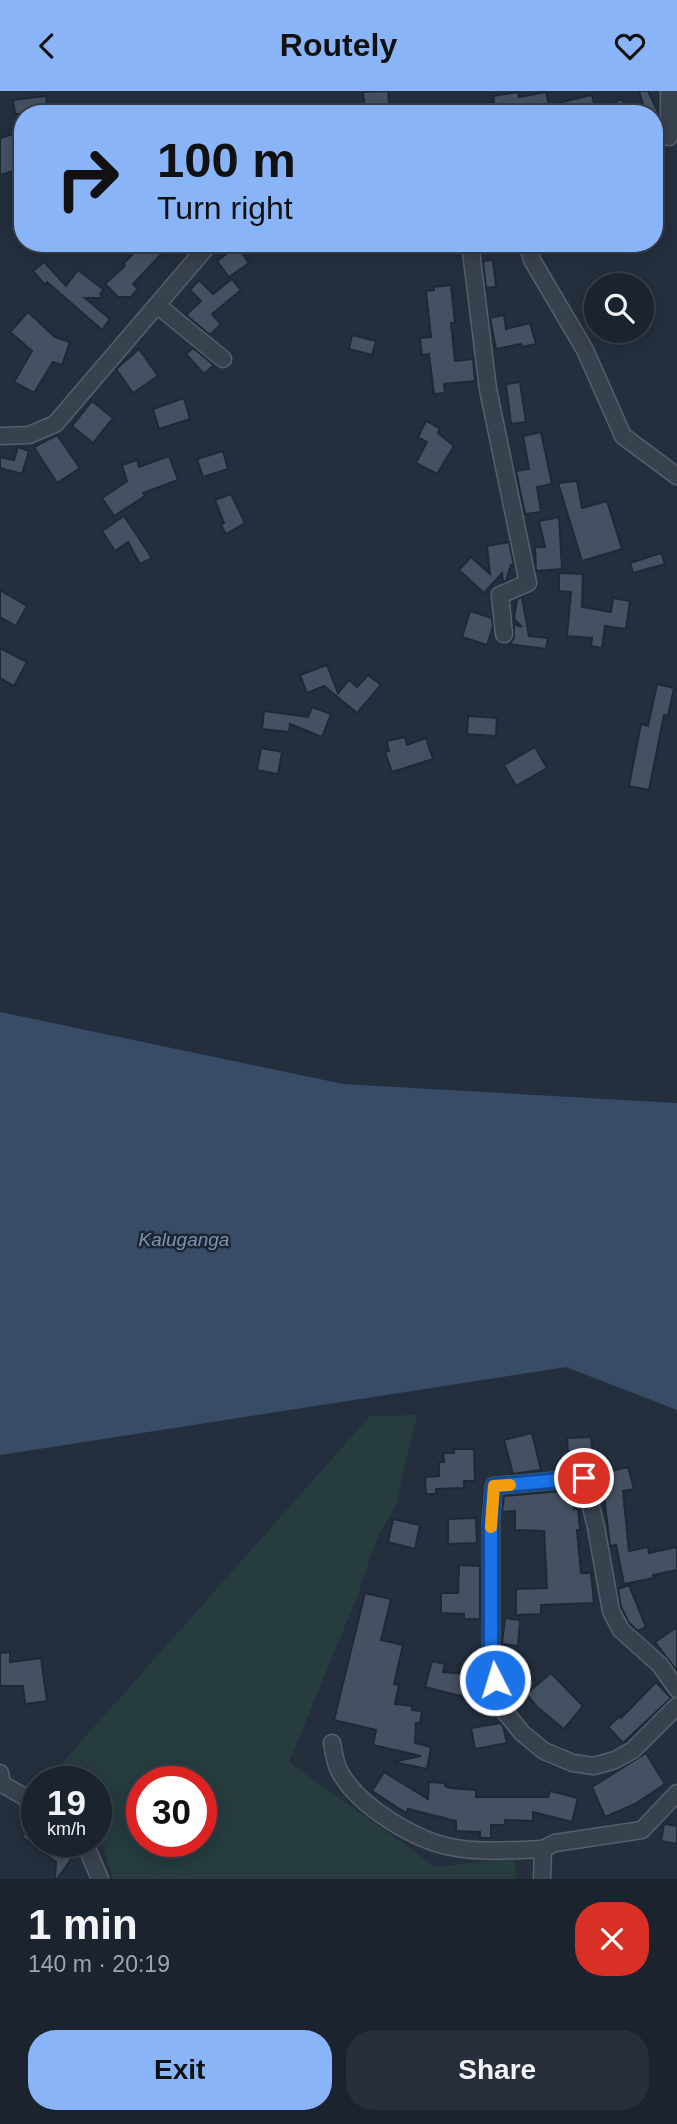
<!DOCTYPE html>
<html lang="en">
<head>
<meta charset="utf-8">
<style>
	body { margin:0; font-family:Helvetica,sans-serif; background:#282f3a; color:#f1f3f6; height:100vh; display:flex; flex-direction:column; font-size:26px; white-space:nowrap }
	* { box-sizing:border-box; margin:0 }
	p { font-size:23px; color:#a0a4aa }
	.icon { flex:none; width:38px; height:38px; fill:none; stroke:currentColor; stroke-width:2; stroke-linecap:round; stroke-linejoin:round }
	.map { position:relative; height:1788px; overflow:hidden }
	.side { display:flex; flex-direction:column; background:#1b232e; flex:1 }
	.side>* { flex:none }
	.guide { position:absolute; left:14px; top:14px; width:649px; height:147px; border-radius:28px; box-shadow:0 4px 18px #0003,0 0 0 2px #39404a; background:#8ab4f8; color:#111; overflow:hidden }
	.fabs { position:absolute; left:584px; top:182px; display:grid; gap:14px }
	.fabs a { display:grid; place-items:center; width:70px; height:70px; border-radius:50%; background:#1b232e; box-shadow:0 4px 18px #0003,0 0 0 2px #39404a; font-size:35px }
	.speed { position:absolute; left:21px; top:1675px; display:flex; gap:14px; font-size:35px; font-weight:700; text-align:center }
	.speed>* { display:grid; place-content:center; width:91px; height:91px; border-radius:50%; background:#1b232e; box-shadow:0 4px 18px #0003,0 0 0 2px #39404a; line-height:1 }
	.speed small { font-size:18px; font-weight:400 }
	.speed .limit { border:10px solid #d22; background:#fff; color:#111 }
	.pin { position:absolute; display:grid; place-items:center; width:60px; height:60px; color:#fff; margin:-30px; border:4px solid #fff; border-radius:50%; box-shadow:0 2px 7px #0007 }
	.me { position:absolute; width:77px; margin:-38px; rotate:355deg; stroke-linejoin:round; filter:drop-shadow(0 0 5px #0008) }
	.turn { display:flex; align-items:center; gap:24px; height:147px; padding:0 28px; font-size:32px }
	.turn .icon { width:91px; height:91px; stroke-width:2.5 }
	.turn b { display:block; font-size:49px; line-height:60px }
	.round { display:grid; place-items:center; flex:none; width:74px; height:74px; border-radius:28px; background:#282f3a }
	.overview { display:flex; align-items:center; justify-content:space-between; height:119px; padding:0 28px }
	h1 { font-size:42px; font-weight:700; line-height:52px }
	.action { display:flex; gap:14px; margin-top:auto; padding:14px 28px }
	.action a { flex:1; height:80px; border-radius:28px; background:#8ab4f8; color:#111; font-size:28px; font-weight:700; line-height:80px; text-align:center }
	.action a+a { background:#282f3a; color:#f1f3f6 }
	header { display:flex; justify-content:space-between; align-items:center; height:91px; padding:0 28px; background:#8ab4f8; color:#111; font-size:32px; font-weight:700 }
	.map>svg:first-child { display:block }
</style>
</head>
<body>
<header><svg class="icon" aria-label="back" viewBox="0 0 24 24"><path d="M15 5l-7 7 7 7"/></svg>Routely<svg class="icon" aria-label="heart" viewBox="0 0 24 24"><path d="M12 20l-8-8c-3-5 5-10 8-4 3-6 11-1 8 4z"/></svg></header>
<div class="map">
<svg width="677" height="1788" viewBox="0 0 677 1788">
	<rect width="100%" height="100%" fill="#242f3e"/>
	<path fill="#263c3f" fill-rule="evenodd" d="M417,1324l-21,89 -21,39 -18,54 -68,165 147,105 78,-9 3,21h-404l-11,-37 -6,-5v-56h-50l324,-365zM142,1690h59v60h-59z"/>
	<polygon fill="#394c67" points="0,921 343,993 677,1012 677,1319 566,1276 0,1364"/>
	<g fill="#455162" stroke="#1f2835" stroke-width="2">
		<polygon points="388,0 390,23 365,23 363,1"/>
		<polygon points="639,0 648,0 659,23 646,23"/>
		<polygon points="518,1 519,6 546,1 549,14 592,4 596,20 622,8 629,23 464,23 463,18 494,11 493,5"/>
		<polygon points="46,5 48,23 15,23 13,9"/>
		<polygon points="20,41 23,49 23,77 0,84 0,47"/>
		<polygon points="143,152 172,152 133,193 138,198 131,206 118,206 105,193 125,175 123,173"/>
		<polygon points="237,155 249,172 229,186 217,170"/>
		<polygon points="493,169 496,196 486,197 483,170"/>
		<polygon points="44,171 66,195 78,179 104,199 100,203 103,207 85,207 110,228 102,239 47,191 45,194 33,180"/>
		<polygon points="232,188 241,199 212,223 221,233 210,244 186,224 201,210 190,199 199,189 213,203"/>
		<polygon points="451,194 455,232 451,232 455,270 473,268 475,290 444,293 445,302 434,303 429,263 422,264 420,247 431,246 426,200 434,199 434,196"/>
		<polygon points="28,221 55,246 70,251 62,274 53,271 34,302 14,291 32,260 10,241"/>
		<polygon points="504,224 506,238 530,232 536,253 522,256 521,253 496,258 490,227"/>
		<polygon points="352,244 376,250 372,264 349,258"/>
		<polygon points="193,257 214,274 204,283 186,263"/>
		<polygon points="139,258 158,285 133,302 116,278"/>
		<polygon points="520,291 526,331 511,333 506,293"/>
		<polygon points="184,307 190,328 159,338 153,318"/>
		<polygon points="92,310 113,327 93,352 72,335"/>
		<polygon points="426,330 440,337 438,342 454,355 437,383 416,372 427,351 418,346"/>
		<polygon points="541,341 552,393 537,396 541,421 525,423 516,380 529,378 523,345"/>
		<polygon points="57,344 80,377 57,392 34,356"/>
		<polygon points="18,356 29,360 22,383 0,377 0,366 14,369"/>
		<polygon points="223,360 228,378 203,386 197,368"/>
		<polygon points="169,365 178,389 143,402 145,405 114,425 102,407 127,390 122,374 137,369 139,376"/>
		<polygon points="577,390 582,417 607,410 622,458 582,470 558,392"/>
		<polygon points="231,403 245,432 226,443 221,434 224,432 215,409"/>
		<polygon points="124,425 152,467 140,473 128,451 115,460 102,440"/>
		<polygon points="559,426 562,478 536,480 535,456 545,456 539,430"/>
		<polygon points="509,451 514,474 511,474 506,490 503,491 502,482 484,502 459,479 471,466 490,483 487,455"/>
		<polygon points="661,462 665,473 633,482 630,472"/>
		<polygon points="559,482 583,483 582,516 611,521 613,507 630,510 626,538 605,535 602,557 591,555 592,547 567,545 571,501 559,500"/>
		<polygon points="0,499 27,515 16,535 0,526"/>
		<polygon points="522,506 529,545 548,547 546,558 509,553 514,547 514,533 522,536 514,528 517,508"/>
		<polygon points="470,520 492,527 493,535 487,554 462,546"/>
		<polygon points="0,557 27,571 14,595 0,587"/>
		<polygon points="327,574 338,602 349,589 357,596 368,584 381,594 357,622 324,595 307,602 300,584"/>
		<polygon points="657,593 674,597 668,625 664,624 649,699 629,695 641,633 648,635"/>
		<polygon points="312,616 331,623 322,646 290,633 289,641 262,638 264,620 308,626"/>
		<polygon points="468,625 497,627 496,645 467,643"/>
		<polygon points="405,646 407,654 426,647 433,668 392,681 385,661 389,660 387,650"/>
		<polygon points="535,656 547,677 516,695 504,674"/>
		<polygon points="261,657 282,661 278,683 257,679"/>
		<polygon points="532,1342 541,1379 513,1383 504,1349"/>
		<polygon points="591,1346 594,1379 584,1377 569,1378 567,1347"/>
		<polygon points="454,1358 474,1358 475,1390 464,1390 464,1397 436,1398 436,1403 426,1403 425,1386 439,1385 439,1371 444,1371 443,1362 454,1362"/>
		<polygon points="628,1376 634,1398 623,1400 629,1460 648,1456 649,1462 677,1456 677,1479 653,1484 654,1487 624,1493 616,1454 610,1455 604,1405 600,1406 595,1384"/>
		<polygon points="572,1399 574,1418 578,1418 580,1439 577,1439 581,1482 591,1482 594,1512 541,1514 541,1523 516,1524 516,1498 547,1497 544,1440 515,1439 515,1420 502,1421 504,1405"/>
		<polygon points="476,1427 477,1452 448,1453 448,1428"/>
		<polygon points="393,1428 420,1434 415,1458 388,1451"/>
		<polygon points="459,1474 480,1475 480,1528 464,1528 464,1523 441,1522 441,1502 458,1502"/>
		<polygon points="629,1494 646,1536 638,1540 629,1532 621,1516 618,1498"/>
		<polygon points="365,1502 391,1508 381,1549 403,1554 394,1593 399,1594 395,1613 412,1615 412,1619 422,1620 420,1632 416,1632 415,1652 431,1656 427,1678 393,1671 421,1665 373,1654 376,1639 334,1629"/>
		<polygon points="505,1527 520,1529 518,1555 502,1553"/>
		<polygon points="677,1536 677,1580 655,1551"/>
		<polygon points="10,1561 10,1571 41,1567 47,1610 25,1613 23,1595 0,1595 0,1562"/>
		<polygon points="432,1570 445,1573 443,1581 469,1583 468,1607 425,1596"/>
		<polygon points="551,1582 583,1615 564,1638 538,1617 526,1603"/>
		<polygon points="656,1591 671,1607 623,1652 608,1636 620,1625 621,1627"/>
		<polygon points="500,1632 503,1635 507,1652 475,1658 471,1637"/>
		<polygon points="646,1662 665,1693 635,1713 605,1726 592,1696"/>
		<polygon points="384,1681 428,1708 429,1691 445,1692 445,1695 450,1697 476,1699 476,1706 548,1706 550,1700 578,1707 572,1731 533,1721 533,1730 505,1729 505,1734 491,1734 491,1747 480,1747 480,1741 456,1740 456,1730 408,1718 406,1722 372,1700"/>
		<polygon points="37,1725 37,1750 70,1750 74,1753 77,1760 57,1788 55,1788 56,1771 22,1746"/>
		<polygon points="664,1733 677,1735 677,1753 661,1750"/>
	</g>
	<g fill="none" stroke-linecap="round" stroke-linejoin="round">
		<defs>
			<g id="street">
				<polyline points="669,46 669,0"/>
				<polyline points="470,152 488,298 528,492 500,504 504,543"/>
				<polyline points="527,152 532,169 585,259 623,345 677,385"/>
				<polyline points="157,214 223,268"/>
				<polyline points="0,345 29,344 55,333 210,152"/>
				<polyline points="677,1598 660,1574 621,1539 611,1520 596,1436 584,1387 494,1395 491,1429 491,1565 498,1612 522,1642 544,1660 573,1672 594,1675 615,1669 633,1659 677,1615"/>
				<path d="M332,1652c2,10 3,22 9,31 19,33 74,66 110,73 30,6 62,3 92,2"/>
				<polyline points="0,1682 2,1693 37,1713"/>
				<polyline points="84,1750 100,1788"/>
				<polyline points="542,1788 543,1758 555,1752 642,1739 677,1702"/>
			</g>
		</defs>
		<use href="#street" stroke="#565f6c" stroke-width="19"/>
		<use href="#street" stroke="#38414e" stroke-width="16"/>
	</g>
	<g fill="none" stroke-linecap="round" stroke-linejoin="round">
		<defs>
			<polyline id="route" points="495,1589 491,1565 491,1429 494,1395 584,1387"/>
		</defs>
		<use href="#route" stroke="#114b97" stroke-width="18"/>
		<use href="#route" stroke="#1a73e8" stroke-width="12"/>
		<polyline stroke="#f59e0b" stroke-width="12" points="491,1436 494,1395 510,1394"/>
	</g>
	<g text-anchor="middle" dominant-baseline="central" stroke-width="5" stroke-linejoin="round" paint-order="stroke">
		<g font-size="19" font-style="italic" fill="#7c92b1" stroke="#1d2633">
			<text x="184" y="1148">Kaluganga</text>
		</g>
	</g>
</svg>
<div class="fabs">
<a><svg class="icon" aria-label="search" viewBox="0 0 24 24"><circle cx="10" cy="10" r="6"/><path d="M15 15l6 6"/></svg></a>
</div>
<div class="speed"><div>19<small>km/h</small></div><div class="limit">30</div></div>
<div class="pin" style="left:584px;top:1387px;background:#d93025"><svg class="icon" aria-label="arrive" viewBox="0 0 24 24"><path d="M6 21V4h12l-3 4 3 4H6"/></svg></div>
<svg class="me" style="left:495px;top:1589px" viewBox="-20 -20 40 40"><circle r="17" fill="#1a73e8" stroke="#fff" stroke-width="3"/><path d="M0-11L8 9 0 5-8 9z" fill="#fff"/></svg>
<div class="guide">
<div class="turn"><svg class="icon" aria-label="right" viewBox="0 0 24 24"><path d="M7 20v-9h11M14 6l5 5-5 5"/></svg><div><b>100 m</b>Turn right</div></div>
</div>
</div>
<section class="side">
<div class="overview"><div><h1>1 min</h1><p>140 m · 20:19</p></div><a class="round" style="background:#d93025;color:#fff"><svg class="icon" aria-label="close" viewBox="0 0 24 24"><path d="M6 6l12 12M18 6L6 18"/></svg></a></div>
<div class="action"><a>Exit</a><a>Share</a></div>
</section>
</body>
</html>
